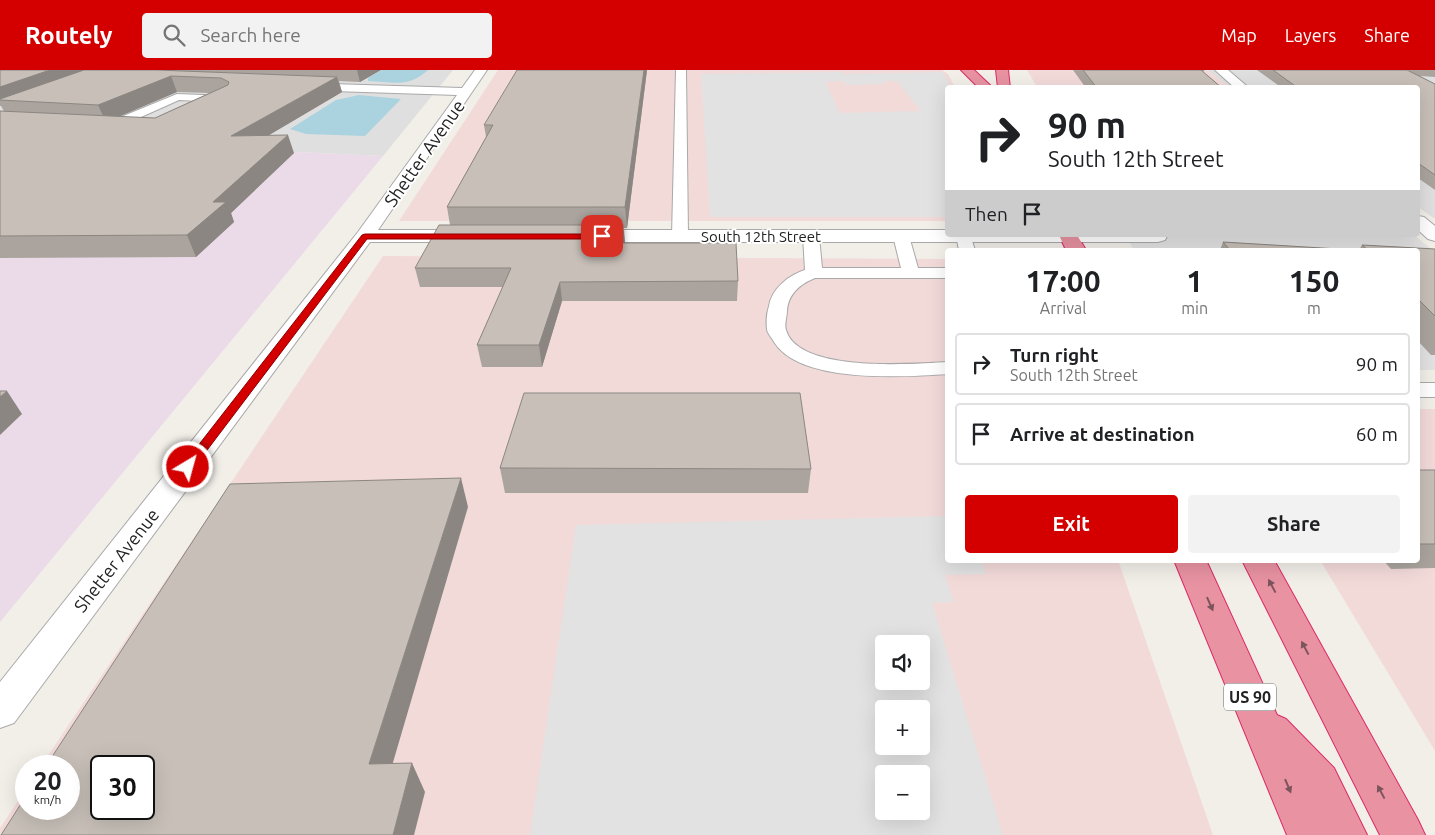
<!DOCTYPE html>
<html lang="en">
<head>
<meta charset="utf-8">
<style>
	body { margin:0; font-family:Ubuntu,sans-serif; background:#f2f2f2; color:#202124; height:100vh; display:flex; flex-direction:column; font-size:19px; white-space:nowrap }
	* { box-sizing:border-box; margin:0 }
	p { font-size:16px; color:#757577 }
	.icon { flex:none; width:28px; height:28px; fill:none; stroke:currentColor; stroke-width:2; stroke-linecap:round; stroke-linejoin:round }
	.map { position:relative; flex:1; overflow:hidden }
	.drawer { position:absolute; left:945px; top:178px; width:475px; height:315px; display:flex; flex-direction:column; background:#fff; border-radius:5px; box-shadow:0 5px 20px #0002 }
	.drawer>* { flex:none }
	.banner { position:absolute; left:945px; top:15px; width:475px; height:152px; border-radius:5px; box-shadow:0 5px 20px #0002; background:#fff; color:#202124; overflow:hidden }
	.fabs { position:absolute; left:875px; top:565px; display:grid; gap:10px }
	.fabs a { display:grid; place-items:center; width:55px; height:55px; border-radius:5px; background:#fff; box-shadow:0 5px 20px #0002; font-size:25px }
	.speed { position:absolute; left:15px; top:685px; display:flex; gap:10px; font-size:25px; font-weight:700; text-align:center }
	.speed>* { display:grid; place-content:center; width:65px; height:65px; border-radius:50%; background:#fff; box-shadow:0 5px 20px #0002; line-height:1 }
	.speed small { font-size:12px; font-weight:400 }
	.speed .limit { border:2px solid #111; border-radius:8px; background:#fff; color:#111 }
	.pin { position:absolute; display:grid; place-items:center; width:42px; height:42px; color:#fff; margin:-21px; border-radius:10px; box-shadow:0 2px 8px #0006 }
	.me { position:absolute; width:55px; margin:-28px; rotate:37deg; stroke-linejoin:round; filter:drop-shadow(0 0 4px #0008) }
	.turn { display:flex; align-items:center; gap:18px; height:105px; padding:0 20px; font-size:22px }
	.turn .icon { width:65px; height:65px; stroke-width:2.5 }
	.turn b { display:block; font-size:35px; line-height:42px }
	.then { display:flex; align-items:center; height:48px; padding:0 20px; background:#0003; gap:10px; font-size:19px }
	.eta { display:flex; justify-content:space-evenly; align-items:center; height:85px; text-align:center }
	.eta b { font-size:30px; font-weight:600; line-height:35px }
	.primary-button { display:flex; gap:10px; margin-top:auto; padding:10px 20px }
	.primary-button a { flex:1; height:58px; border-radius:5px; background:#d40000; color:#fff; font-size:20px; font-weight:600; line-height:58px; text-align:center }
	.primary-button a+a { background:#f2f2f2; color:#202124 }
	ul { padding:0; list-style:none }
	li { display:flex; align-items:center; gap:15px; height:62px; margin:0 10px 8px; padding:0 10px; border:2px solid #e0e0e0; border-radius:5px }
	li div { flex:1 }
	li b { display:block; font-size:19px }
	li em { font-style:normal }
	header { display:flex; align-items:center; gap:30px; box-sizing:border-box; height:70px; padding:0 25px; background:#d40000; color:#fff }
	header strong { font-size:24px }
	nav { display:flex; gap:28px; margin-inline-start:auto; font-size:18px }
	.search { width:350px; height:45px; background:#f2f2f2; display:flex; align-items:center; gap:12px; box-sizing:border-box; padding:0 18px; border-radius:5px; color:#757577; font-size:19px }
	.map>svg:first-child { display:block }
</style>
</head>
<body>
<header>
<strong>Routely</strong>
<div class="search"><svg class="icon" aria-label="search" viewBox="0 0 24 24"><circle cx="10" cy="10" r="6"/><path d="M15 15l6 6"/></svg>Search here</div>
<nav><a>Map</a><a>Layers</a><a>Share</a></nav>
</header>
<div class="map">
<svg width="1435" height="765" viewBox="0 0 1435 765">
	<rect width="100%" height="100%" fill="#f2efe9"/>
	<g fill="#e0dfdf">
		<polygon points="0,0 453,0 383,86 0,68"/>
		<polygon points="1207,0 1435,0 1435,149 1418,137 1418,18 1229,17"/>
	</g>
	<g fill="#f2dad9" fill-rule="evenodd">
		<polygon points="498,0 942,0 948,4 955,17 948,18 947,151 399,151"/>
		<polygon points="1027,0 1207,0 1229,17 1037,17"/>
		<path d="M383,186l564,3 1,301h170l95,275h-1213v-7l26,-39v20h43v-43h-28zM884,574h37v37h-37zM884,639h37v37h-37zM101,696h43v43h-43zM884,704h37v37h-37z"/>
		<polygon points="1418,339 1435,339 1435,681 1320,490 1418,490"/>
	</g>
	<polygon fill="#ebdbe8" points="0,68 383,86 0,552"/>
	<g fill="#e2e2e2" fill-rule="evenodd">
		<path d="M842,2l1,2 100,-2 8,15 -3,1 -1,129h-237l-9,-143zM844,11l2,4 39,-1 -2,-3h14l24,30 -81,2 -15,-31z"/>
		<polygon points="1125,165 1414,165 1435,182 1435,300 1418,300 1418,180 1134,180"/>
		<path d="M947,446l1,44h33l5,14 -41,1 9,27 -22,1 71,232h-473l46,-310zM884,574h37v37h-37zM884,639h37v37h-37zM884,704h37v37h-37z"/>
	</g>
	<g fill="#aad3df">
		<path d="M382,0h46c-19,18 -35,12 -60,11v-3z"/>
		<polygon points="359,25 401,29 365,66 306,64 290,59 336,30"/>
	</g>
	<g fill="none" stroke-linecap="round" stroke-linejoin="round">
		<defs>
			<g id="lane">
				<polygon points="676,0 686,0 688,166 686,169 674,169 672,166"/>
				<polygon points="177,24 227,26 233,29 222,34 217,32 179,30 112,60 104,60 102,57 104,54"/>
				<path d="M811,161l6,2 2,3 3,32h79l-8,-32 2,-3h12l2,3 9,32h30v10h-133c-15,6 -27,16 -28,33 0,5 -3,14 -1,19 12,43 127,34 162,32v12c-45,3 -148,10 -174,-32 -2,-4 -7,-9 -7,-13 -1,-7 0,-17 2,-23 3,-18 20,-31 36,-36l-2,-34 2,-3z"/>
				<polygon points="956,165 970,165 975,180 959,180"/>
			</g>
			<g id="street">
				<polygon points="475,0 487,0 378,160 469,160 476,162 478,166 476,170 469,172 370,172 14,653 0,658 0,612 358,162 457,25 302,20 298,19 296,16 298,13 462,18"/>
				<polygon points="1215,0 1228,0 1249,18 1235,18"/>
				<polygon points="1418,146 1424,147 1435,156 1435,171 1428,169 1418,160"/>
				<polygon points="587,160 948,160 948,165 1167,166 1165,170 1158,172 587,172 580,170 578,166 580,162"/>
				<rect x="1418" y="313" width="17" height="14"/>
			</g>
			<g id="highway">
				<polygon points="961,0 974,0 993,18 979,18"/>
				<polygon points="996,0 1008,0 1010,18 998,18"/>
				<polygon points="1059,165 1077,165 1086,180 1066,180"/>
				<polygon points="1174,490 1206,490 1277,645 1286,649 1334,698 1367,765 1287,765"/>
				<polygon points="1242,490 1274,490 1418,750 1425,765 1380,765"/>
			</g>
		</defs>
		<use href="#lane" stroke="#a9a9a9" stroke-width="2"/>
		<use href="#street" stroke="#a9a9a9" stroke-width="2"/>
		<use href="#highway" stroke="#dc2a67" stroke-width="2"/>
		<use href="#lane" fill="#fff" fill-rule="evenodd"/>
		<use href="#street" fill="#fff" fill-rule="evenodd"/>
		<use href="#highway" fill="#e892a2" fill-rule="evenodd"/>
	</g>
	<g fill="#aba49e" fill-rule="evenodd">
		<path d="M0,0h381l-21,12 -21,-1 3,11 -73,43 25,18 -63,60 3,9 -38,35 -196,1v-147h4l-3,-5h-1zM177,22l32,1 -54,25 -37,-1z"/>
		<polygon points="647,0 627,158 624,158 625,173 738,211 737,231 562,231 542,297 482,297 477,275 503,217 420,217 415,198 450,155 447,137 486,67 484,55"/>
		<polygon points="1073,0 1205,0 1203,2 1222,18 1086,18"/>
		<polygon points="1257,0 1435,0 1435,7 1420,6 1435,14 1435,120 1418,108 1418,18 1282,18"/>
		<polygon points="1223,172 1355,180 1220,180"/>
		<polygon points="1362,175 1435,179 1435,285 1431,285 1418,271 1418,180 1359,180"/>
		<polygon points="500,398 811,399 808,423 505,423"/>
		<polygon points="1418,400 1435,400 1435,498 1391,499 1383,490 1418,490"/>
	</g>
	<g fill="#8b8681">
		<polygon points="50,0 100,0 0,30 0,17"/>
		<polygon points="357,0 381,0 360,12"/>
		<polygon points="644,0 647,0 627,158 625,137"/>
		<polygon points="171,6 177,22 106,52 98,35"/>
		<polygon points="337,7 342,22 237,84 231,66"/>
		<polygon points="288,65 294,83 231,143 234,152 196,187 187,165 213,132"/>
		<polygon points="623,155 625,174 621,173"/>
		<polygon points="560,212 562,231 542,297 539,275"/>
		<polygon points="7,321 22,344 0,365 0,327"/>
		<polygon points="461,408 468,437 384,723 369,694"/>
		<polygon points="412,693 425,722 414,765 393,765"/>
	</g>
	<g fill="#c7bfb8" stroke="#8b8681" fill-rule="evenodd">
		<polygon points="0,0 50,0 0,17"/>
		<polygon points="84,0 157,0 337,7 231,66 288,65 213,132 226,132 187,165 0,166 0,41 155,48 228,15 229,12 221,8 171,6 98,35 0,30 0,29"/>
		<polygon points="517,0 644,0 625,137 447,137 493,55 484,55"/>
		<polygon points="1083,0 1201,0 1222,18 1097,18"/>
		<polygon points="1273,0 1407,0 1435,14 1435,105 1418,93 1418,18 1298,18"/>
		<polygon points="439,155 623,155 621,173 736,173 738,211 560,212 539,275 477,275 511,198 415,198"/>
		<polygon points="1223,172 1355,180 1230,180"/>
		<polygon points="1362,175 1435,179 1435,246 1418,229 1418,180 1368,180"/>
		<polygon points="1179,179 1208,180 1180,180"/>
		<polygon points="0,321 7,321 0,327"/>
		<polygon points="524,323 800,323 811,399 500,398"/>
		<rect x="1418" y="400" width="17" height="74"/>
		<path d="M461,408l-92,286 43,-1 -19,72h-392l25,-39v13h43v-43h-23l184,-282zM101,696h43v43h-43z"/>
	</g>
	<defs><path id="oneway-solid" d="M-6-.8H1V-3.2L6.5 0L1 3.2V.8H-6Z" transform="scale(1.25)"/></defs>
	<g fill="#7b545c">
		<use href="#oneway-solid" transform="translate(1272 516) rotate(-118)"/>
		<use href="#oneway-solid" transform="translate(1210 534) rotate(66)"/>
		<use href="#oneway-solid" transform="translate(1305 578) rotate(-118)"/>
		<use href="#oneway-solid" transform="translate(1288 716) rotate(67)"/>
		<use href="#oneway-solid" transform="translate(1381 722) rotate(-118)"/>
	</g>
	<polygon fill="#d40000" stroke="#8a0000" points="365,164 602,164 605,166 602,169 367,169 192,400 183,400 182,397 183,395 362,165"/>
	<g text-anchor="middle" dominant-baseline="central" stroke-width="4" stroke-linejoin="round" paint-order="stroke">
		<g font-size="15" fill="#222" stroke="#fff">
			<text x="761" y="166">South 12th Street</text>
		</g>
		<rect fill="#fff" stroke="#646464" stroke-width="1" x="1224" y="613.5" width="52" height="27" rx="4"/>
		<g font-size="16" font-weight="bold" fill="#222">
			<text x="1250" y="627">US 90</text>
		</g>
		<g font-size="18" fill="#222" stroke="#fff">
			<text transform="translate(424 83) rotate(-55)">Shetter Avenue</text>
			<text transform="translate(116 490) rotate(-52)">Shetter Avenue</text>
		</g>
	</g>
</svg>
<div class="fabs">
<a><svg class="icon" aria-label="sound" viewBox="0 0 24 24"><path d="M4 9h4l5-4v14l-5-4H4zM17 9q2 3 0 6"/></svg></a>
<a>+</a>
<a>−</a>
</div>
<div class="speed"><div>20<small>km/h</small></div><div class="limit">30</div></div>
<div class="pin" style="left:602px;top:166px;background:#d93025"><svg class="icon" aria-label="arrive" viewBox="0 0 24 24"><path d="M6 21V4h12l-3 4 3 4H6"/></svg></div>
<svg class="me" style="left:188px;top:397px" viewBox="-20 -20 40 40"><circle r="17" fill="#d40000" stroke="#fff" stroke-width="3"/><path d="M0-11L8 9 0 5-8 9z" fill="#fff"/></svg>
<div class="banner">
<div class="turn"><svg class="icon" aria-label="right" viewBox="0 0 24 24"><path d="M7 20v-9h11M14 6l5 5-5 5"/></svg><div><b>90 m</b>South 12th Street</div></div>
<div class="then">Then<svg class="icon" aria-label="arrive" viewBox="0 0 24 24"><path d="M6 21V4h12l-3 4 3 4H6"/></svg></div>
</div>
<section class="drawer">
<div class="eta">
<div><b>17:00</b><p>Arrival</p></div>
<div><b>1</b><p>min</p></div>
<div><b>150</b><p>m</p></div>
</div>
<ul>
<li><svg class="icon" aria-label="right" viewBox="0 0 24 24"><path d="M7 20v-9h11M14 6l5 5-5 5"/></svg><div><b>Turn right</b><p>South 12th Street</p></div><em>90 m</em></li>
<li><svg class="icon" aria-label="arrive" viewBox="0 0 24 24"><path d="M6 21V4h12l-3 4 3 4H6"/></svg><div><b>Arrive at destination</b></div><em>60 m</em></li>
</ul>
<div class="primary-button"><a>Exit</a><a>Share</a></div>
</section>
</div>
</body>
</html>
